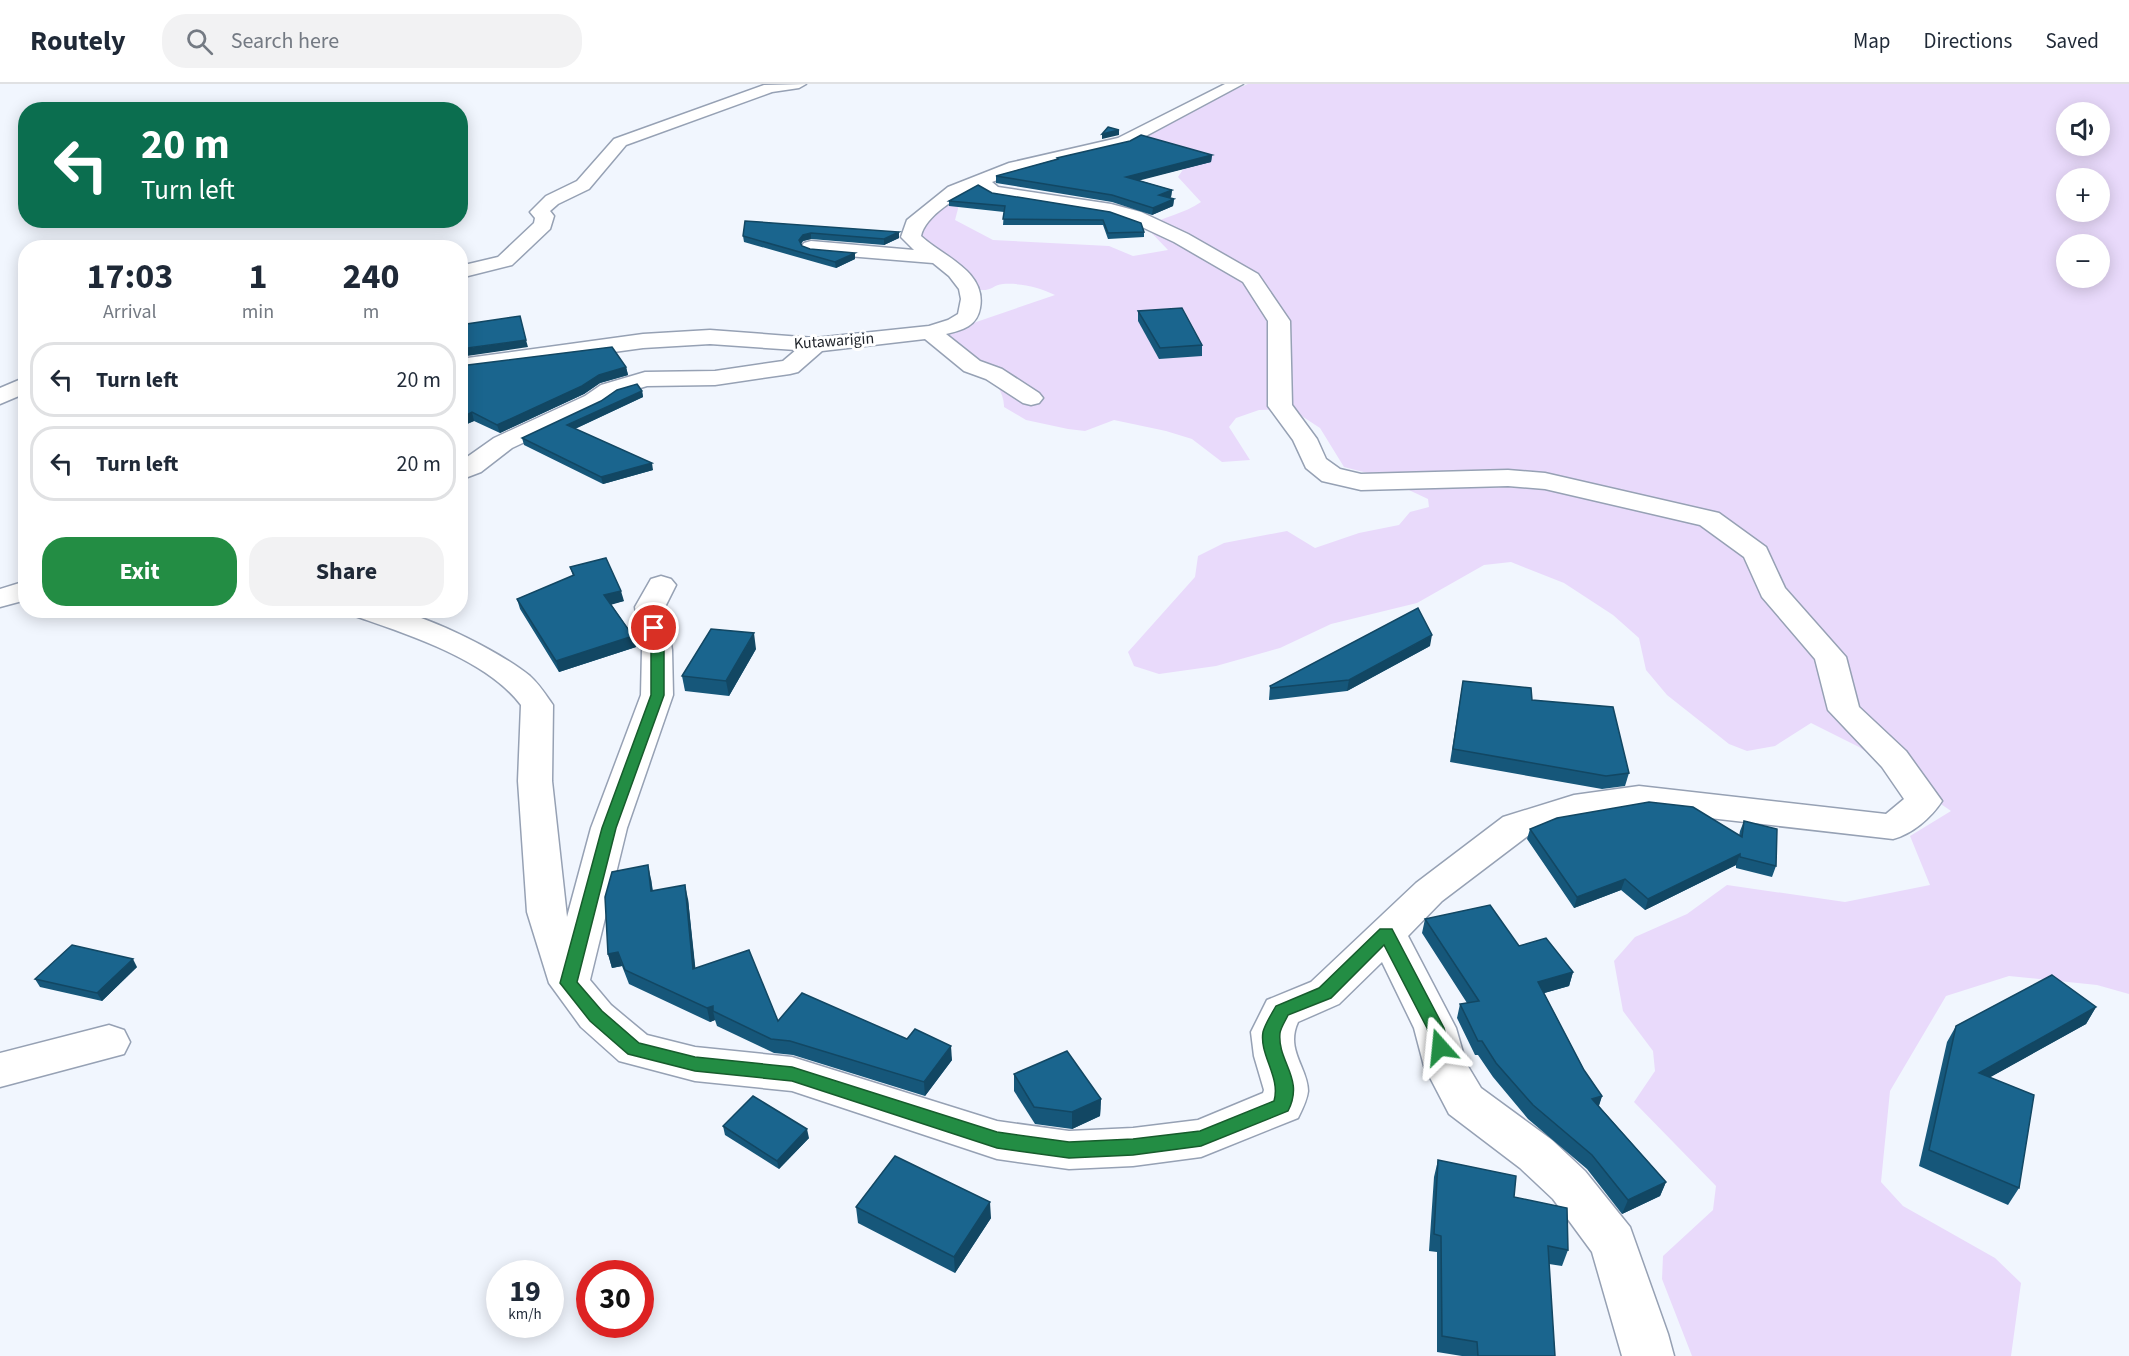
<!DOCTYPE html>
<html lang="en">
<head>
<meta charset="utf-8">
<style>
	body { margin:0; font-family:"Source Sans 3",sans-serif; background:#f2f2f3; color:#1f2937; height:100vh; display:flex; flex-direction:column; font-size:22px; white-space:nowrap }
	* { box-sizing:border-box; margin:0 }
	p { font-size:20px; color:#747a83 }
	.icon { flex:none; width:33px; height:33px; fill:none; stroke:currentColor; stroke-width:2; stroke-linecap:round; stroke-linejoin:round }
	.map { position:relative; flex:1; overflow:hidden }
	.details { position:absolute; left:18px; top:156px; width:450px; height:378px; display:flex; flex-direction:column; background:#fff; border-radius:24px; box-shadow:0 3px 15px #0003 }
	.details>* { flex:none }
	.guide { position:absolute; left:18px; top:18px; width:450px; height:126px; border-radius:24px; box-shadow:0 3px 15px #0003; background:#0b6e4f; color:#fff; overflow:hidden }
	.fabs { position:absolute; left:2056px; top:18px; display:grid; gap:12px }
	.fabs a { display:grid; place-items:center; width:54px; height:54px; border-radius:50%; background:#fff; box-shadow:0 3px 15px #0003; font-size:30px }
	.speed { position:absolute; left:486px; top:1176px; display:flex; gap:12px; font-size:30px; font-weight:700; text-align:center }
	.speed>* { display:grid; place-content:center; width:78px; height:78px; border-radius:50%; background:#fff; box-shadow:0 3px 15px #0003; line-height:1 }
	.speed small { font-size:15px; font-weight:400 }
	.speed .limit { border:9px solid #d22; background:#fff; color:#111 }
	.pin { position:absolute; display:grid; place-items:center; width:51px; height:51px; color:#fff; margin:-26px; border:3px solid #fff; border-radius:50%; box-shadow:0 2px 6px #0007 }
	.me { position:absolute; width:66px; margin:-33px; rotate:342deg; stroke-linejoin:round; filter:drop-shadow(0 0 4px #0008) }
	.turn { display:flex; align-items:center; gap:21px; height:126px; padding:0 24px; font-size:27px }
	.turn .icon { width:78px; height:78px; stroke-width:2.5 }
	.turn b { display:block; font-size:42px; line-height:51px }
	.eta { display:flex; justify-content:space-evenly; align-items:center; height:102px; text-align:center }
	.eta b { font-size:36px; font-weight:700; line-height:42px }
	.primary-button { display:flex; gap:12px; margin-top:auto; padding:12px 24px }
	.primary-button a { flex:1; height:69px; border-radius:24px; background:#238d44; color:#fff; font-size:24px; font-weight:700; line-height:69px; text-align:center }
	.primary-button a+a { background:#f2f2f3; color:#1f2937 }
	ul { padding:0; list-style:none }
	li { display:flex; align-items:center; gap:18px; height:75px; margin:0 12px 9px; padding:0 12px; border:3px solid #e0e1e3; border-radius:24px }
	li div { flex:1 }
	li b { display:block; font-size:22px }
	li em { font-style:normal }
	header { display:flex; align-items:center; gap:36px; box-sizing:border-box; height:84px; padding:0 30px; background:#fff; border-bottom:2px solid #e0e1e3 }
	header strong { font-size:28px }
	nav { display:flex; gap:33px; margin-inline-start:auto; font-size:21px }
	.search { width:420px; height:54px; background:#f2f2f3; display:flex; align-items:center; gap:15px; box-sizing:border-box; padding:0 21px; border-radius:24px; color:#747a83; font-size:22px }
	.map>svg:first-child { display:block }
</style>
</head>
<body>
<header>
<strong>Routely</strong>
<div class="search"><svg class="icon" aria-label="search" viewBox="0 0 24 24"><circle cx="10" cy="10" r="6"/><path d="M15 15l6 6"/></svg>Search here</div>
<nav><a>Map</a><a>Directions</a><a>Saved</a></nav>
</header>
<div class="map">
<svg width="2129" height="1272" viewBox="0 0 2129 1272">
	<rect width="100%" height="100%" fill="#f1f6fe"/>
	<path fill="#e9dafb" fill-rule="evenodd" d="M1248,0h881v910l-32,-9 -88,-9 -63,20 -56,95 -9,91 22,24 92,52 26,25 -10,73h-319l-30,-77 1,-23 50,-46 3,-24 -82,-84 21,-31 -2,-20 -30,-40 -9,-50 21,-24 52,-23 40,-29 118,17 85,-17 -20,-49 41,-25 -92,-64 -48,-24 -36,23 -28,5 -18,-7 -62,-49 -21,-25 -7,-32 -26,-23 -49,-32 -53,-21 -27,3 -67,38 -86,21 -51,24 -64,18 -57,8 -25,-8 -6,-14 67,-75 3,-21 26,-13 63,-12 28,17 44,-15 40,-8 11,-13 19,-5 -1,-8 -49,-23 -35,-9 -24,-39 -29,-19 -32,1 -23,8 -7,9 21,33 -28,2 -30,-23 -26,-8 -52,-11 -29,11 -17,-2 -42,-9 -22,-13c1,-29 -42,-55 -63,-73l114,-39c-16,-8 -34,-12 -52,-11 -10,1 -11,7 -23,6l-60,-53c7,-15 17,-29 34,-35l5,3 -4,15 38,20 116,6 24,10 35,-6 -22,-23c18,-11 38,-13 55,-25l-23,-25 6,-9 -43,-30 78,-42zM2067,28h33v34h-33zM2067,94h33v34h-33zM2067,160h33v34h-33z"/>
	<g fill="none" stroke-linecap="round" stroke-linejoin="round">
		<defs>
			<g id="minor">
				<polygon points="806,0 799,4 772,8 626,61 589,105 558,120 550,127 554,132 550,145 512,181 460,194 460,182 498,173 534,139 535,134 530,128 546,112 577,97 614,55 764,1"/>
				<path d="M1225,0h18l-114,61 -108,26 -29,11 6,5 113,17 30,8 47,22 70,40 32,47 2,84 25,34 9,20 14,10 21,5 147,-4 37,3 174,40 47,34 19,41 61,69 13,50 47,44 36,50c-11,17 -30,33 -49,38l-254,-29 -49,4 -61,21 -87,66 -34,35 48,92 10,35 15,25 71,52 33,31 45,56 38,107 6,22h-52l-30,-104 -39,-53 -33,-31 -71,-54 -25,-48 -10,-38 -32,-66 -43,42 -41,18c-13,28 10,46 10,69 -1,9 -6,19 -10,27l-97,39 -68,9 -64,3 -72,-10 -205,-68 -97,-10 -76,-20 -38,-34 -32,-44 -22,-71 -9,-131 3,-76c-35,-46 -112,-70 -166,-89l-4,-6c15,0 33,-2 47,1 36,8 104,42 132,65 9,8 16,19 23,29l-1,76 15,136 24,-89 50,-133 1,-45 -7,-43 16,-28 10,-3 10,3 5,6 -11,22 7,43 1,45 -46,133 -37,152 21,25 36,30 48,12 97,10 205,64 72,10 64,-3 65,-8 65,-27 1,-3 -10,-34 -3,-24 16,-32 44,-18 105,-99 87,-66 71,-22 65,-9 247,28 18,-15 -22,-32 -54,-57 -13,-51 -53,-62 -18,-40 -44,-32 -155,-36 -37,-3 -147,4 -39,-9 -16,-13 -13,-28 -25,-34v-85l-25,-39 -69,-40 -47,-22 -17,-5 -117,-19 -15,-8c-19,7 -53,28 -57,48 21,20 66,35 59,72 -3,18 -17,22 -34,26l34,27 22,8 37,24 4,5 -4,5 -8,2 -8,-2 -37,-24 -22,-8 -39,-32 -103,12 -24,21 -8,2 -75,11 -68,1 -30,9 -16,11 -89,42 -31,24 -21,8v-18l34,-24 91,-42 16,-11 44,-13 70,-1 68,-10 13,-11 -86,-6 -67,4 -183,25v-14l183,-25 67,-4 105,8 114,-12 19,-6 10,-6 3,-15 -2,-10 -10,-13 -16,-13 -122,-10 -7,-2 -3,-4 3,-4 7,-2 103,9 -13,-13 6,-17 41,-33 61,-24 109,-25z"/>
				<polygon points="26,293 26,309 0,320 0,304"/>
				<polygon points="26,497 26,516 0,523 0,505"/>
				<polygon points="109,941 124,946 130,958 124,970 0,1003 0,969"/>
			</g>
		</defs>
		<use href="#minor" stroke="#96a1b4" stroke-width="3"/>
		<use href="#minor" fill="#fff" fill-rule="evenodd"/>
	</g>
	<g fill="#16577a">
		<polygon points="1212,71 1211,78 1138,96 1172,106 1171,113 1170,114 1174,115 1173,122 1152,131 1112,118 996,99 996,92 1057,75 1057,74"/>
		<polygon points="992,109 1110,128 1144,148 1144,153 1108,155 1103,141 1003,141 1004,128 949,122 949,117"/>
		<polygon points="745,137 899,154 884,161 811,155 803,157 801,160 802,162 810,165 855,175 836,184 744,158 743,152"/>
		<polygon points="1138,227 1202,261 1202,272 1159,275 1138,237"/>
		<polygon points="460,282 626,283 628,291 600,299 584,310 500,349 474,337 467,340 460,338"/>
		<polygon points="642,307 643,313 575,345 653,386 603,400 524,361 522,354"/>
		<polygon points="570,483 624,517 611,520 633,552 636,563 559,588 520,525 517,515 573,492"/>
		<polygon points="1430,562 1347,607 1269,616 1270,602"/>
		<polygon points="756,565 729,612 685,607 682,592"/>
		<polygon points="1463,597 1532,616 1629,689 1625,702 1602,705 1450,678"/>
		<polygon points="1744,737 1776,782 1772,793 1736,784 1736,781 1645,826 1621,806 1574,824 1527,755 1530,745 1739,752 1740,747"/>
		<polygon points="651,795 653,807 688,815 695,884 778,937 952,976 925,1012 793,971 774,969 717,942 715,936 710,938 629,900 622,882 612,884 608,870"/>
		<polygon points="1425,835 1519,862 1573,888 1569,902 1544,909 1584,986 1602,1012 1599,1022 1666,1098 1660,1112 1622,1130 1587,1085 1528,1035 1493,993 1478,971 1475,971 1457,934 1460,920 1467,919 1422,849"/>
		<polygon points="137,883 102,917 40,903 35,895"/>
		<polygon points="2096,923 2086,940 1990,993 2019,1104 2008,1121 1919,1082 1947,958 1956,942"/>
		<polygon points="1014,990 1101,1015 1100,1032 1072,1045 1035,1040 1014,1007"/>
		<polygon points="723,1042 809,1054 779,1085 725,1051"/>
		<polygon points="1438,1076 1514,1113 1568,1166 1562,1182 1549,1180 1555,1272 1462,1272 1437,1268 1437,1168 1429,1167 1434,1093"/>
		<polygon points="856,1123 991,1134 955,1189 858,1139"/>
	</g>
	<g fill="#124763">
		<polygon points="1119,46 1119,51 1102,55 1102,50"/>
		<polygon points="1212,71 1211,78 1126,100 1126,93"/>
		<polygon points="1172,106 1171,113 1159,118 1159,111"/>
		<polygon points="1174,115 1173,122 1152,131 1153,124"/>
		<polygon points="899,148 899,154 884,161 884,155"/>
		<polygon points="811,149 811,155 803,157 799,162 799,156 803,151"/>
		<polygon points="855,169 855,175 836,184 835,178"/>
		<polygon points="526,256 528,263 460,273 460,265"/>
		<polygon points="626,283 628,291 600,299 584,310 500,349 497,341 599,291"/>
		<polygon points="642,307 643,313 568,348 567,341"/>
		<polygon points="472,328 474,337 467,340 465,332"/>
		<polygon points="652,379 653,386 603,400 601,393"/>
		<polygon points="621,507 624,517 607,522 604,511"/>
		<polygon points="754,549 756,565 729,612 726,597"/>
		<polygon points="1432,551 1430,562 1347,607 1349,596"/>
		<polygon points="633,552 636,563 559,588 556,577"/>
		<polygon points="1740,770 1736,781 1645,826 1648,815"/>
		<polygon points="648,781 651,795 654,821 651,807"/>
		<polygon points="1625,795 1621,806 1574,824 1577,813"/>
		<polygon points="685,801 688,815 697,899 693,885"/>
		<polygon points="618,868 622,882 612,884 608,870"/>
		<polygon points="133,875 137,883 102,917 97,909"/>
		<polygon points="1573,888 1569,902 1534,912 1538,898"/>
		<polygon points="713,922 713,927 715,936 710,938 707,924"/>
		<polygon points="2096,923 2086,940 1969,1005 1979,989"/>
		<polygon points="951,962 952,976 925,1012 924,998"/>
		<polygon points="1602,1012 1597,1026 1592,1015"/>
		<polygon points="1101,1015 1100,1032 1072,1045 1072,1028"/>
		<polygon points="807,1045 809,1054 779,1085 777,1077"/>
		<polygon points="1666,1098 1660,1112 1622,1130 1628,1116"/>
		<polygon points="990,1118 991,1134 955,1189 954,1173"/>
	</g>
	<g fill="#1a658e" stroke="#124763" stroke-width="1.5">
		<polygon points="1108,43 1119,46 1102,50"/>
		<polygon points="1141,51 1212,71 1126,93 1172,106 1159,111 1174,115 1153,124 1112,111 996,92 1058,75 1057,74 1130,57"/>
		<polygon points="978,101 992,109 1110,128 1141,139 1144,148 1108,149 1103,136 1003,135 1005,122 949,117"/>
		<polygon points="745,137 899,148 884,155 811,149 803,151 799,156 802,162 810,165 855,169 835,178 743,152"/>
		<polygon points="236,158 236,164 202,164 202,163"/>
		<polygon points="1182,224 1202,261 1160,264 1138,227"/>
		<polygon points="520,232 526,256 460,265 460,241"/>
		<polygon points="612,263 626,283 599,291 582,302 497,341 472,328 465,332 460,331 460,282"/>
		<polygon points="637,300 642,307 567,341 652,379 601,393 522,354 601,317 617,306"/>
		<polygon points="606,474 621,507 604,511 633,552 556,577 517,515 574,491 570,483"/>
		<polygon points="1418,524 1432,551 1349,596 1271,604 1270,602"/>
		<polygon points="711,545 754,549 726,597 682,592"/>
		<polygon points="1463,597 1531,604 1532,616 1613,623 1629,689 1606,692 1453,665"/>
		<polygon points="1649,718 1693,723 1742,753 1744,737 1777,745 1776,782 1740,773 1740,770 1648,815 1625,795 1577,813 1530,745 1557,734"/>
		<polygon points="648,781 651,807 685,801 693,885 749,866 778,937 802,909 907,955 915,945 951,962 924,998 790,957 771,955 713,927 713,922 707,924 625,886 618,868 608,870 605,813 612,788"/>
		<polygon points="1490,821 1519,862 1546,854 1573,888 1538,898 1584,986 1602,1012 1592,1015 1666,1098 1628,1116 1592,1071 1533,1021 1496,979 1482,957 1478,957 1460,920 1479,917 1425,835"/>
		<polygon points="72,861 133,875 97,909 35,895"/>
		<polygon points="2052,891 2096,923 1979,989 2034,1011 2019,1104 1929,1066 1956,942"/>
		<polygon points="1067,967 1101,1015 1072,1028 1034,1023 1014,990"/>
		<polygon points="753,1012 807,1045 777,1077 723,1042"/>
		<polygon points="895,1072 990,1118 954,1173 856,1123"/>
		<polygon points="1438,1076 1516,1092 1514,1113 1567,1124 1568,1166 1548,1162 1555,1272 1478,1272 1477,1258 1442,1252 1441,1152 1434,1150"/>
	</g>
	<path fill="#238d44" stroke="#175c2c" stroke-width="1.5" d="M654,541l6,3 4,22v45l-48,133 -39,154 25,29 37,32 56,14 97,10 205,65 72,10 64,-3 67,-8 74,-30c7,-24 -15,-46 -11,-69 2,-8 9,-19 13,-26l43,-18 61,-59h12l52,99 5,19 -3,5 -6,2 -6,-2 -7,-24 -43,-83 -53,53 -43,17c-2,5 -7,12 -8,18 -3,29 25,45 8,78l-87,35 -68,9 -64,3 -72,-10 -205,-67 -97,-10 -67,-17 -38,-33 -30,-38 42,-155 49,-133v-45l-4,-22z"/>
	<g text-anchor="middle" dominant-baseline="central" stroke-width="6" stroke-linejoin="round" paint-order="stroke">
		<g font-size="16" fill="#1e2229" stroke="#fff">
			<text transform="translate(834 257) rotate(-4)">Kutawarigin</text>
		</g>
	</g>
</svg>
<div class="fabs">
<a><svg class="icon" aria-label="sound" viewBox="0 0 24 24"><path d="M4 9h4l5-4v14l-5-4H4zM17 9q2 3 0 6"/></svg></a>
<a>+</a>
<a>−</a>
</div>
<div class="speed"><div>19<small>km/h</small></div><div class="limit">30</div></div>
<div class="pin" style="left:654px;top:544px;background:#d93025"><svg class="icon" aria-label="arrive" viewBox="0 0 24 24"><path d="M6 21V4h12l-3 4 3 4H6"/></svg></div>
<svg class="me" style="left:1440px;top:963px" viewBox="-20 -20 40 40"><path d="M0-17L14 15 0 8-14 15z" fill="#238d44" stroke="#fff" stroke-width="4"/></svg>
<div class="guide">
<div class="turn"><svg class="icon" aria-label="left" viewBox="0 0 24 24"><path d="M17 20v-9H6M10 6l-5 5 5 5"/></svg><div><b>20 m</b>Turn left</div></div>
</div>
<section class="details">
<div class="eta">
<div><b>17:03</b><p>Arrival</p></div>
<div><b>1</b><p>min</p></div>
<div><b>240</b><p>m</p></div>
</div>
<ul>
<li><svg class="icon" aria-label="left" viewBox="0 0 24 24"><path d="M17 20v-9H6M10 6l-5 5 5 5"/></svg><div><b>Turn left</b></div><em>20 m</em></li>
<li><svg class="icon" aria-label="left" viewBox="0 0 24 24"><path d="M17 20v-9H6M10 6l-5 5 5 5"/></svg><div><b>Turn left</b></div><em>20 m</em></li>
</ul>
<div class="primary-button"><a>Exit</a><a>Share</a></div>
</section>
</div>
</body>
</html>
